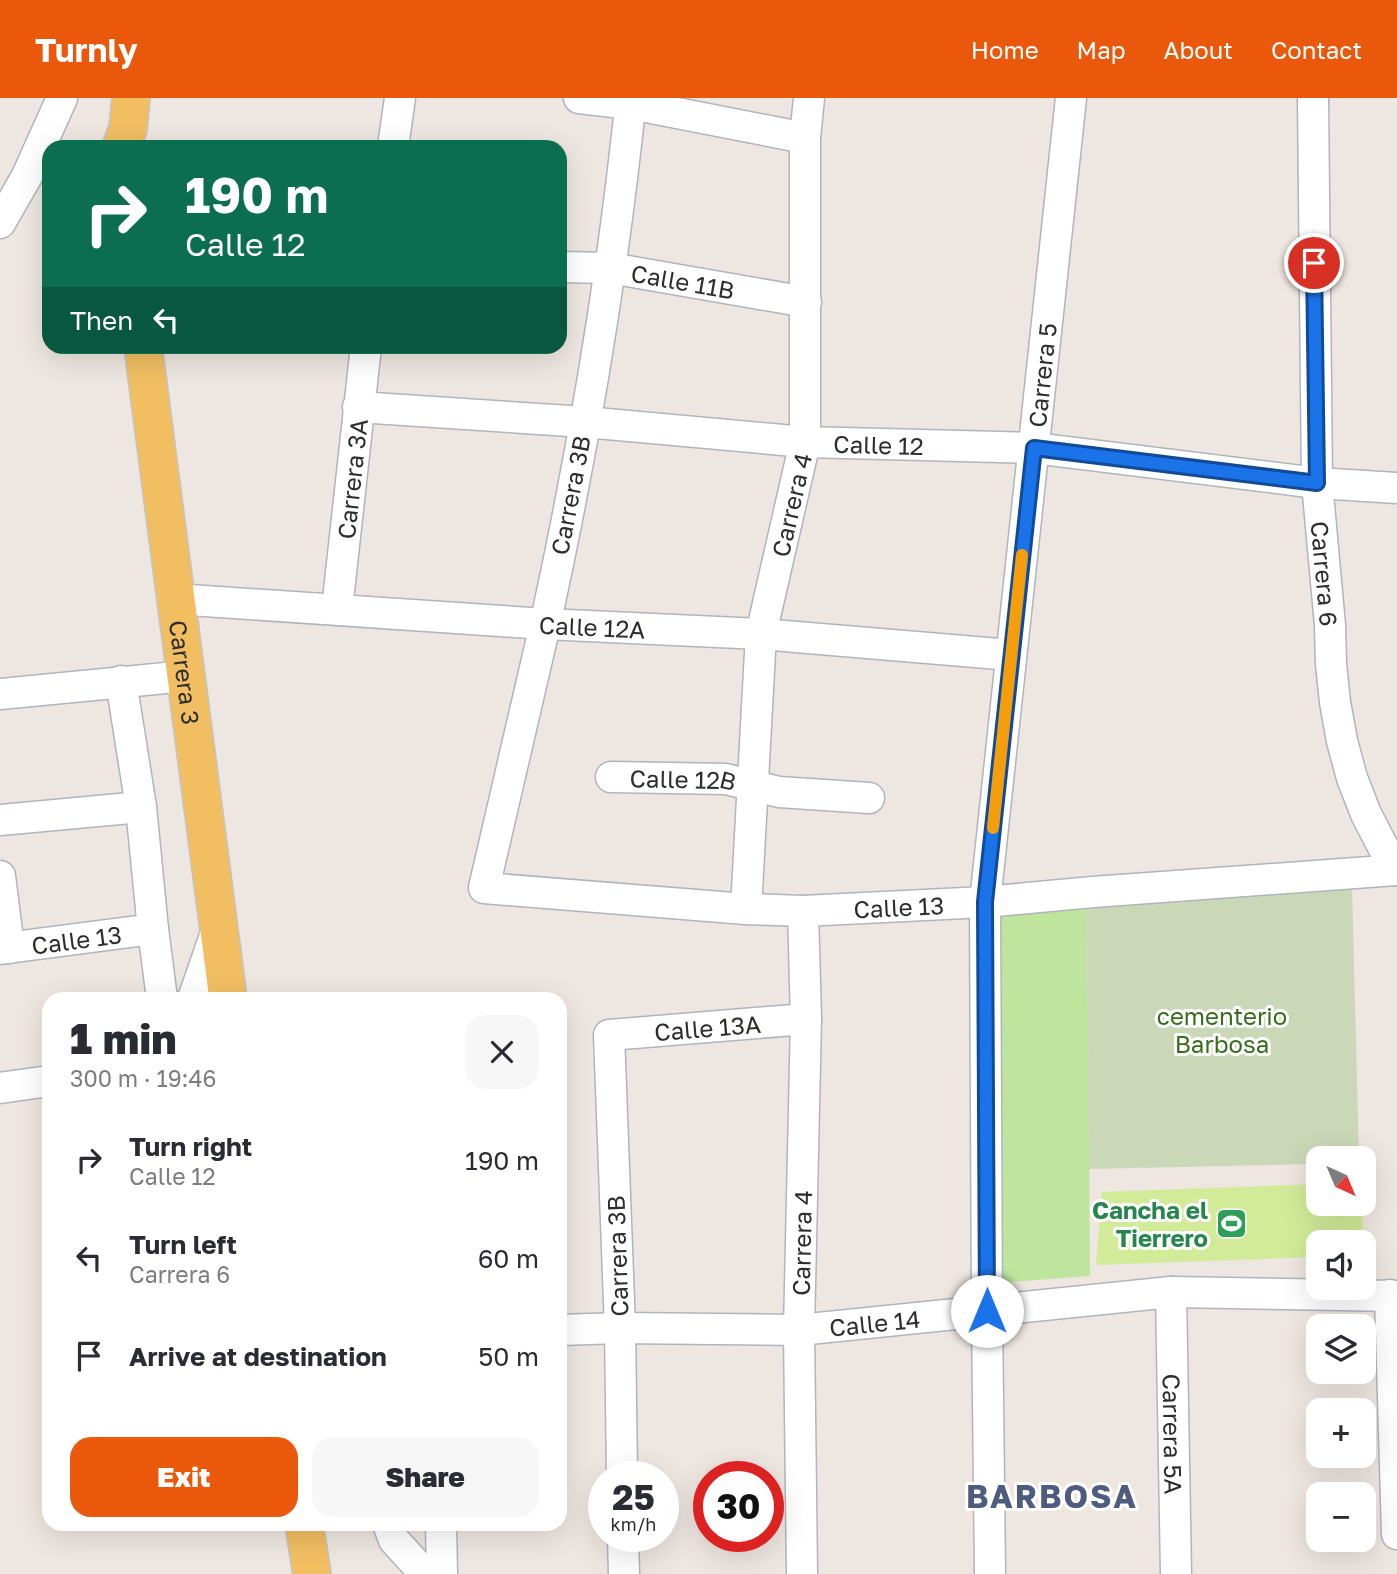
<!DOCTYPE html>
<html lang="en">
<head>
<meta charset="utf-8">
<style>
	body { margin:0; font-family:"Golos Text",sans-serif; background:#f7f7f7; color:#2b2b33; height:100vh; display:flex; flex-direction:column; font-size:26px; white-space:nowrap }
	* { box-sizing:border-box; margin:0 }
	p { font-size:23px; color:#7c7c81 }
	.icon { flex:none; width:38px; height:38px; fill:none; stroke:currentColor; stroke-width:2; stroke-linecap:round; stroke-linejoin:round }
	.map { position:relative; flex:1; overflow:hidden }
	.drawer { position:absolute; left:42px; top:894px; width:525px; height:539px; display:flex; flex-direction:column; background:#fff; border-radius:21px; box-shadow:0 7px 28px #0002 }
	.drawer>* { flex:none }
	.guide { position:absolute; left:42px; top:42px; width:525px; height:214px; border-radius:21px; box-shadow:0 7px 28px #0002; background:#0b6e4f; color:#fff; overflow:hidden }
	.needle { width:46px; rotate:136deg }
	.tools { position:absolute; left:1306px; top:1048px; display:grid; gap:14px }
	.tools a { display:grid; place-items:center; width:70px; height:70px; border-radius:14px; background:#fff; box-shadow:0 7px 28px #0002; font-size:35px }
	.speed { position:absolute; left:588px; top:1363px; display:flex; gap:14px; font-size:35px; font-weight:700; text-align:center }
	.speed>* { display:grid; place-content:center; width:91px; height:91px; border-radius:50%; background:#fff; box-shadow:0 7px 28px #0002; line-height:1 }
	.speed small { font-size:18px; font-weight:400 }
	.speed .limit { border:10px solid #d22; background:#fff; color:#111 }
	.pin { position:absolute; display:grid; place-items:center; width:60px; height:60px; color:#fff; margin:-30px; border:4px solid #fff; border-radius:50%; box-shadow:0 2px 7px #0007 }
	.me { position:absolute; width:77px; margin:-38px; rotate:0deg; stroke-linejoin:round; filter:drop-shadow(0 0 5px #0008) }
	.turn { display:flex; align-items:center; gap:24px; height:147px; padding:0 28px; font-size:32px }
	.turn .icon { width:91px; height:91px; stroke-width:2.5 }
	.turn b { display:block; font-size:49px; line-height:60px }
	.then { display:flex; align-items:center; height:66px; padding:0 28px; background:#0003; gap:14px; font-size:26px }
	.round { display:grid; place-items:center; flex:none; width:74px; height:74px; border-radius:21px; background:#f7f7f7 }
	.headline { display:flex; align-items:center; justify-content:space-between; height:119px; padding:0 28px }
	h1 { font-size:42px; font-weight:800; line-height:52px }
	.button { display:flex; gap:14px; margin-top:auto; padding:14px 28px }
	.button a { flex:1; height:80px; border-radius:21px; background:#ea580c; color:#fff; font-size:28px; font-weight:800; line-height:80px; text-align:center }
	.button a+a { background:#f7f7f7; color:#2b2b33 }
	ul { padding:0; list-style:none }
	li { display:flex; align-items:center; gap:21px; height:98px; padding:0 28px }
	li div { flex:1 }
	li b { display:block; font-size:26px }
	li em { font-style:normal }
	header { display:flex; align-items:center; gap:42px; box-sizing:border-box; height:98px; padding:0 35px; background:#ea580c; color:#fff }
	header strong { font-size:33px }
	nav { display:flex; gap:38px; margin-inline-start:auto; font-size:24px }
	.map>svg:first-child { display:block }
</style>
</head>
<body>
<header>
<strong>Turnly</strong>
<nav><a>Home</a><a>Map</a><a>About</a><a>Contact</a></nav>
</header>
<div class="map">
<svg width="1397" height="1476" viewBox="0 0 1397 1476">
	<rect width="100%" height="100%" fill="#eee6e0"/>
	<polygon fill="#bee49d" points="1087,801 1090,1178 996,1185 996,814"/>
	<polygon fill="#cbd8b7" points="1352,788 1359,1060 1318,1060 1318,1066 1089,1071 1087,801"/>
	<polygon fill="#d2eb99" points="1318,1086 1318,1106 1361,1106 1366,1158 1363,1158 1363,1144 1318,1144 1318,1159 1096,1167 1102,1094"/>
	<g fill="none" stroke-linecap="round" stroke-linejoin="round">
		<defs>
			<g id="minor">
				<polyline points="579,0 631,6 805,40"/>
				<path id="s1" d="M631,0c-18,177 -48,353 -86,527 -20,88 -41,175 -61,263l262,21 57,2 182,-9 108,-10 304,-22"/>
				<path id="s2" d="M1313,0l4,385 13,142 1,39 4,38 7,39 10,37 14,36 29,56"/>
				<polyline points="393,49 400,0"/>
				<polyline points="0,125 27,78 62,0"/>
				<path id="s3" d="M560,169l50,1 196,34"/>
				<path id="s4" d="M358,309l227,15 220,20 229,6 283,35 80,5"/>
				<path id="s5" d="M175,501l370,25 216,10 250,21"/>
				<path id="s6" d="M337,511l29,-263"/>
				<polyline points="121,583 141,709 153,831 162,901"/>
				<polyline points="0,596 186,578"/>
				<path id="s7" d="M611,679l115,2 53,13 90,6"/>
				<polyline points="0,722 141,709"/>
				<polyline points="0,778 9,850"/>
				<path id="s8" d="M746,811l15,-275 44,-192v-304l4,-40"/>
				<path id="s9" d="M0,851l153,-20"/>
				<polyline points="193,901 218,829"/>
				<polyline points="0,990 49,983"/>
				<path id="s10" d="M1171,1194l5,282"/>
				<polyline points="1390,1197 1397,1436"/>
				<path id="s11" d="M560,1232l60,-2 179,2 372,-38 226,4"/>
				<path id="s12" d="M622,1379l-2,-149 -11,-293 197,-16"/>
				<polyline points="388,1426 394,1442 425,1476"/>
				<polyline points="441,1426 442,1476"/>
				<polyline points="623,1438 624,1476"/>
				<path id="s13" d="M802,1476l-3,-244 7,-311 -3,-108"/>
				<path id="s14" d="M990,1476l-3,-263 -2,-409 86,-804"/>
			</g>
			<g id="major">
				<polyline points="121,49 128,31 131,0"/>
				<path id="s15" d="M143,248l85,653"/>
				<polyline points="304,1426 312,1476"/>
			</g>
		</defs>
		<use href="#minor" stroke="#b0b4bd" stroke-width="33"/>
		<use href="#major" stroke="#c4c4c4" stroke-width="40"/>
		<use href="#minor" stroke="#fff" stroke-width="30"/>
		<use href="#major" stroke="#f1be62" stroke-width="37"/>
	</g>
	<g fill="none" stroke-linecap="round" stroke-linejoin="round">
		<defs>
			<polyline id="route" points="987,1213 985,804 1034,350 1317,385 1314,165"/>
		</defs>
		<use href="#route" stroke="#114b97" stroke-width="18"/>
		<use href="#route" stroke="#1a73e8" stroke-width="12"/>
		<polyline stroke="#f59e0b" stroke-width="12" points="993,730 1022,457"/>
	</g>
	<defs>
		<symbol id="stadium-square" viewBox="-11 -11 22 22"><rect x="-9" y="-9" width="18" height="18" rx="4" fill="#2e9e5b" stroke="#fff"/><path d="M0-5a6.5 5 0 1 0 0 10a6.5 5 0 1 0 0-10ZM-3.5-1.8h7v3.6h-7Z" fill="#fff"/></symbol>
	</defs>
	<g fill-rule="evenodd">
		<use href="#stadium-square" x="1214" y="1108" width="35" height="35"/>
	</g>
	<g text-anchor="middle" dominant-baseline="central" stroke-width="6" stroke-linejoin="round" paint-order="stroke">
		<g font-size="24" fill="#2d2d2d" stroke="#fff">
			<text stroke="none"><textPath href="#s3" startOffset="124">Calle 11B</textPath></text>
			<text stroke="none"><textPath href="#s14" startOffset="1202">Carrera 5</textPath></text>
			<text stroke="none"><textPath href="#s4" startOffset="522">Calle 12</textPath></text>
			<text stroke="none"><textPath href="#s6" startOffset="131">Carrera 3A</textPath></text>
			<text transform="translate(570 397) rotate(-79)">Carrera 3B</text>
			<text stroke="none"><textPath href="#s8" startOffset="408">Carrera 4</textPath></text>
			<text stroke="none"><textPath href="#s2" startOffset="476">Carrera 6</textPath></text>
			<text stroke="none"><textPath href="#s5" startOffset="418">Calle 12A</textPath></text>
			<text stroke="none"><textPath href="#s15" startOffset="329">Carrera 3</textPath></text>
			<text stroke="none"><textPath href="#s7" startOffset="72">Calle 12B</textPath></text>
			<text stroke="none"><textPath href="#s1" startOffset="1220">Calle 13</textPath></text>
			<text stroke="none"><textPath href="#s9" startOffset="77">Calle 13</textPath></text>
			<text stroke="none"><textPath href="#s12" startOffset="541">Calle 13A</textPath></text>
			<text stroke="none"><textPath href="#s13" startOffset="331">Carrera 4</textPath></text>
			<text transform="translate(617 1158) rotate(-92)">Carrera 3B</text>
			<text stroke="none"><textPath href="#s11" startOffset="315">Calle 14</textPath></text>
			<text stroke="none"><textPath href="#s10" startOffset="142">Carrera 5A</textPath></text>
		</g>
		<g font-size="24" fill="#366c1b" stroke="#fff">
			<text x="1222" y="917">cementerio<tspan x="1222" dy="28">Barbosa</tspan></text>
		</g>
		<g font-size="24" font-weight="bold" fill="#27864d" stroke="#fff" text-anchor="end">
			<text x="1208" y="1111">Cancha el<tspan x="1208" dy="28">Tierrero</tspan></text>
		</g>
		<g font-size="32" font-weight="bold" letter-spacing="2" fill="#4d5c7f" stroke="#fff">
			<text x="1052" y="1398">BARBOSA</text>
		</g>
	</g>
</svg>
<div class="tools">
<a><svg class="needle" viewBox="-14 -14 28 28"><path d="M0-13l5 13h-10z" fill="#e53935"/><path d="M0 13l5-13h-10z" fill="#7c7c81"/></svg></a>
<a><svg class="icon" aria-label="sound" viewBox="0 0 24 24"><path d="M4 9h4l5-4v14l-5-4H4zM17 9q2 3 0 6"/></svg></a>
<a><svg class="icon" aria-label="layers" viewBox="0 0 24 24"><path d="M12 4l9 5-9 5-9-5zM3 14l9 5 9-5"/></svg></a>
<a>+</a>
<a>−</a>
</div>
<div class="speed"><div>25<small>km/h</small></div><div class="limit">30</div></div>
<div class="pin" style="left:1314px;top:165px;background:#d93025"><svg class="icon" aria-label="arrive" viewBox="0 0 24 24"><path d="M6 21V4h12l-3 4 3 4H6"/></svg></div>
<svg class="me" style="left:987px;top:1213px" viewBox="-20 -20 40 40"><circle r="19" fill="#fff"/><path d="M0-13L10 11 0 6-10 11z" fill="#1a73e8"/></svg>
<div class="guide">
<div class="turn"><svg class="icon" aria-label="right" viewBox="0 0 24 24"><path d="M7 20v-9h11M14 6l5 5-5 5"/></svg><div><b>190 m</b>Calle 12</div></div>
<div class="then">Then<svg class="icon" aria-label="left" viewBox="0 0 24 24"><path d="M17 20v-9H6M10 6l-5 5 5 5"/></svg></div>
</div>
<section class="drawer">
<div class="headline"><div><h1>1 min</h1><p>300 m · 19:46</p></div><a class="round"><svg class="icon" aria-label="close" viewBox="0 0 24 24"><path d="M6 6l12 12M18 6L6 18"/></svg></a></div>
<ul>
<li><svg class="icon" aria-label="right" viewBox="0 0 24 24"><path d="M7 20v-9h11M14 6l5 5-5 5"/></svg><div><b>Turn right</b><p>Calle 12</p></div><em>190 m</em></li>
<li><svg class="icon" aria-label="left" viewBox="0 0 24 24"><path d="M17 20v-9H6M10 6l-5 5 5 5"/></svg><div><b>Turn left</b><p>Carrera 6</p></div><em>60 m</em></li>
<li><svg class="icon" aria-label="arrive" viewBox="0 0 24 24"><path d="M6 21V4h12l-3 4 3 4H6"/></svg><div><b>Arrive at destination</b></div><em>50 m</em></li>
</ul>
<div class="button"><a>Exit</a><a>Share</a></div>
</section>
</div>
</body>
</html>
